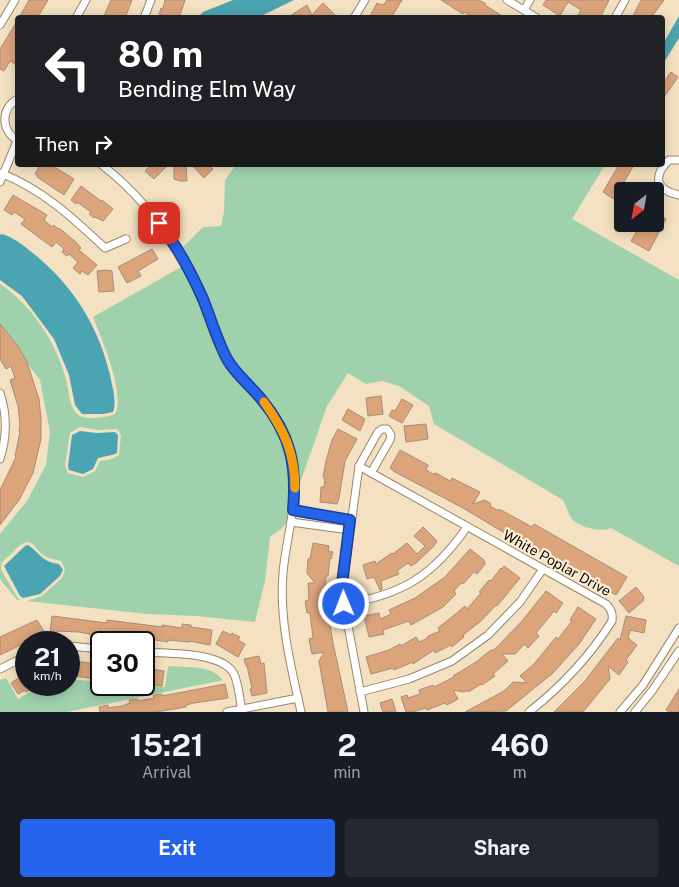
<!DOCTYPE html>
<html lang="en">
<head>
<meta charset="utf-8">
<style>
	body { margin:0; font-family:"Public Sans",sans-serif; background:#242831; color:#f1f3f6; height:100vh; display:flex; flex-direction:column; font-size:19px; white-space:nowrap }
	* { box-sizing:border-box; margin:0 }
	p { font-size:16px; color:#9ea1a6 }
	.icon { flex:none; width:28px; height:28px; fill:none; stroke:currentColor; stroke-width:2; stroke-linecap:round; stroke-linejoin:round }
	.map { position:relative; height:712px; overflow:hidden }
	.drawer { display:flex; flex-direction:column; background:#171b24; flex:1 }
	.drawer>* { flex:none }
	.top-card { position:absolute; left:15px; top:15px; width:650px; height:152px; border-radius:5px; box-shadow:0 2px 12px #0003; background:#202124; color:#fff; overflow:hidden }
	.needle { width:32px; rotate:211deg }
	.fabs { position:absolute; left:614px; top:182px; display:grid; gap:10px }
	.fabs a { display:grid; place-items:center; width:50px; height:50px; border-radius:5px; background:#171b24; box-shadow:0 2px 12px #0003; font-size:25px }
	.speed { position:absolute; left:15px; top:631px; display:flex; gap:10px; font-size:25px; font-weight:700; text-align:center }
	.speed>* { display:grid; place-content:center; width:65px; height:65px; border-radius:50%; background:#171b24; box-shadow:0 2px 12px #0003; line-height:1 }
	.speed small { font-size:12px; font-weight:400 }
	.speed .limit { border:2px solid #111; border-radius:8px; background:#fff; color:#111 }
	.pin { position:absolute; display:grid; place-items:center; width:42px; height:42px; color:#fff; margin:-21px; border-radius:10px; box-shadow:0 2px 8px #0006 }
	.me { position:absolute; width:55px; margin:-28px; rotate:359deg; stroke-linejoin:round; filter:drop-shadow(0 0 4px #0008) }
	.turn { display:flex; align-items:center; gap:18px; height:105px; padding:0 20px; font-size:22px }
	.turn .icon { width:65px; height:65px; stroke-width:2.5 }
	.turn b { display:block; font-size:35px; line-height:42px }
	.then { display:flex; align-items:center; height:48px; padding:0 20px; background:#0003; gap:10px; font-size:19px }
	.eta { display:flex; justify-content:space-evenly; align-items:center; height:85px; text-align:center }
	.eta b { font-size:30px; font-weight:700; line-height:35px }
	.button { display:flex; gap:10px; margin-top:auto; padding:10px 20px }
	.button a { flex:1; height:58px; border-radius:5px; background:#2563eb; color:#fff; font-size:20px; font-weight:700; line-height:58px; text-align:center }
	.button a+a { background:#242831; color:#f1f3f6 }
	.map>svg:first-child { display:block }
</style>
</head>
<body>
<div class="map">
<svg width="679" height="712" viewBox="0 0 679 712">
	<rect width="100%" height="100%" fill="#f3e1c1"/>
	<g fill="#9fd1ad" fill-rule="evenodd">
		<path d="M236,165h369l-33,54 107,61v286l-68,-38c-9,5 -32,-1 -39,-9 -4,-5 -6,-14 -9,-19l-129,-76 -5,-18 -30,-20 -17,-5 -16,3 -18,-11 -21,33 -29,83c1,-35 -11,-65 -33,-92 -11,-13 -26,-24 -34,-40 -11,-19 -17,-40 -25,-60 -7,-17 -16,-32 -25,-48l22,-22 18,-1 3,-14 1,-32z"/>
		<path d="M183,266c17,30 24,64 41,95 9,15 23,27 34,40 23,27 35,59 33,95 -2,24 0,27 -21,41l-5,44 -10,41 -59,-6 -49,-2 -120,-13 15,-5 20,-18 3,-8 -4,-9c-7,-2 -13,-2 -19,-7 -3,-2 -5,-6 -8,-9 -9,-8 -17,3 -23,9 -6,5 -11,8 -10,16l18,30h-2l-17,-21v-45l27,-33 19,-36 4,-33 -10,-52 -31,-41 -9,-9v-46c31,21 55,56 65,92 4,11 3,31 13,39 6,5 30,3 37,-1 11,-19 -14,-77 -22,-97zM80,427l18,3 19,-1 4,6 -2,20 -7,4 -12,2 -5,10 -12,6 -15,-4 -3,-7 5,-33z"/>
		<path d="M168,666c19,2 42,-2 55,14l-156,32h-67v-32l6,-2 12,21 24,-14h27v-6l32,3v3h35l29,2z"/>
	</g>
	<g fill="#4ba4b2">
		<polygon points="233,0 294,0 259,17 198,17 203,12"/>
		<polygon points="679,16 679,38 663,64 663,44"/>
		<path d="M2,234c15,5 26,15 38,25 36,31 59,70 70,116 2,11 7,26 3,37l-10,2h-21l-7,-9 -6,-30 -15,-36 -32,-43 -22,-16v-45z"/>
		<polygon points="80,431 97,433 115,432 118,435 117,453 112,455 98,458 93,469 83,474 69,470 68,466 72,435"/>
		<path d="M28,545c13,9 14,17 31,19l4,6 -3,6 -20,18 -17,4 -3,-2 -16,-30 21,-20z"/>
	</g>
	<g fill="#dca47b" stroke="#a98b76">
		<polygon points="29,0 48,0 37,18 19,18"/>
		<polygon points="111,0 132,0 125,18 103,18"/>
		<polygon points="165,0 185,0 179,18 167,18 159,15 161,8 163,9"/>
		<polygon points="387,0 402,0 391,18 369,18 377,3 381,5 382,4 384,5"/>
		<polygon points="441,0 479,0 486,4 485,5 505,18 474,18 464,12 463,14"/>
		<polygon points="546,0 609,0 600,18 576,18 581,10 568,2 560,16 543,5"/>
		<polygon points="641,0 664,0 653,15 642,18 632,18"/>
		<polygon points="323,3 338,18 287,18 307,5 312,15"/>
		<polygon points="18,20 17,59 15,64 10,61 4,71 0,69 0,49"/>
		<polygon points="671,72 678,77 662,100 662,85"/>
		<polygon points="40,165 51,165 74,179 64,195 37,177 38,176 35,174"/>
		<polygon points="151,165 168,165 154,179 145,171"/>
		<polygon points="174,165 186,165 187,181 180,181 174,179"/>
		<polygon points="192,165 209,165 213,169 204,178"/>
		<polygon points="619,165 634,165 614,199 603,192"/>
		<polygon points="81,186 101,201 102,200 113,209 103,221 95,217 94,218 89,214 91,212 77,202 76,204 71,200"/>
		<polygon points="13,195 47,215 44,220 52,227 54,225 58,229 59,228 77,243 81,248 79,250 97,265 88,275 82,271 80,274 73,268 78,262 69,254 67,256 62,252 64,249 56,242 52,247 21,224 25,219 14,212 12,215 4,210"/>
		<polygon points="655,213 666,219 649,251 631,241 641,224 655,224"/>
		<polygon points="152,249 158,259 138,271 141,276 127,283 118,267"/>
		<polygon points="106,270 112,271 114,291 99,292 97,271"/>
		<polygon points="0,324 18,346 27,362 39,399 41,418 41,439 33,473 19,500 0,525 0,490 16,457 15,456 20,432 19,432 20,425 18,406 10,380 15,378 11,366 6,369 0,359"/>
		<polygon points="381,396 383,414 368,416 366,398"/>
		<polygon points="402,399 413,405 402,423 389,416 392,410 395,411"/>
		<polygon points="348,409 365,419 360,431 342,420"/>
		<polygon points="426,424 428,439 406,442 404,426"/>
		<polygon points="338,429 357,439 345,461 339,498 337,504 320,502 321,487 324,487 325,479 323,477 326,461 332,440"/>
		<polygon points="400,450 428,465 426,470 433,474 436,473 450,481 452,478 480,492 473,504 485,500 491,504 490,506 497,510 501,510 532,527 534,524 627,577 616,595 558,562 554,558 555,556 546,551 544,554 518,539 518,541 463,508 395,472 390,468"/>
		<polygon points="423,527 437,541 434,546 416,563 411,566 408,563 397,571 399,574 381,581 382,590 380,590 374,577 367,579 363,565 375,561 376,564 392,553 393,554 407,543 417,554 425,546 414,536"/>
		<polygon points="313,543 329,546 328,551 333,552 331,559 330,558 328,576 326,576 325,596 333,643 348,712 328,712 319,661 324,652 312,654 309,639 313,638 310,613 307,613 305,601 309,600 308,583 315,583 307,573 308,559 310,559"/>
		<polygon points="470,549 484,560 485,564 477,574 474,572 464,583 460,584 454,591 456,594 443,607 411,625 409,621 383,630 384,634 369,637 364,616 379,613 380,619 391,614 389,610 415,598 445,577"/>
		<polygon points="504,566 520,578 497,606 496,605 481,621 463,635 464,637 459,641 452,647 451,645 435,653 434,650 413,664 413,662 394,670 393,668 371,674 366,657 389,650 400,644 401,646 416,637 419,642 426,639 428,636 440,631 438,628 453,616 465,606 467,609 481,593 479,592 489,580 491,581 501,568 502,569"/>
		<polygon points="636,587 644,597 643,601 629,613 619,601"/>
		<polygon points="546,591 563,603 556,613 554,611 536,633 539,636 528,648 525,644 515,654 502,654 508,661 493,674 495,676 482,685 481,684 468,692 467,690 464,692 453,690 458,699 447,705 445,703 427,710 426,708 413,712 406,712 401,697 407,695 408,698 420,694 419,690 433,685 434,687 454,677 453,676 476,662 491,650 494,650 522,621"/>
		<polygon points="578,607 596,619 579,644 553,673 506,711 465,712 504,691 513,682 527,683 520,676 534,664 556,637 558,639 572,621 570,620"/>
		<polygon points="52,616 107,623 107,620 162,627 162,625 182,628 182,624 191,625 191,627 212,630 210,645 189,641 189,642 168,640 168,642 134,637 134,638 99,636 79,632 57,631 57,633 50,632"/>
		<polygon points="626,616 646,620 644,633 630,630 628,638 637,645 626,660 628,662 619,675 608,666 610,679 583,712 554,712 584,682 618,638 620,640"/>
		<polygon points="37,620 45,633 0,655 0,637"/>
		<polygon points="223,631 231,635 232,633 240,637 238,640 245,644 238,657 216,644"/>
		<polygon points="259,656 261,664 264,663 267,693 252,696 250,689 252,689 247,666 246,666 244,659"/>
		<polygon points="69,660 101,665 101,680 69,675"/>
		<polygon points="144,668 164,671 162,686 144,683"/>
		<polygon points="26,673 26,685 38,685 26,692 25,690 18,694 11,683"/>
		<polygon points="225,684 228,698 194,703 186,705 186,707 156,712 100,712 99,707 108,705 108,708 122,706 130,703 129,700 138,699 138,701 154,698 153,695 162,694 162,696"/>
		<polygon points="679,689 679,712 670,712 666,710"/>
		<polygon points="392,699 396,712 383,712 380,703"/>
	</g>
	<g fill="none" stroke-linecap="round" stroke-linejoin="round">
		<defs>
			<g id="minor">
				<polyline points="507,0 537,18"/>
				<polyline points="524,10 530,0"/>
				<polyline points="76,18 86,0"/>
				<polyline points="144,18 151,0"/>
				<polyline points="354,18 365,0"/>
				<polyline points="615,18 625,0"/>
				<polyline points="0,25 15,0"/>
				<path d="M18,99c-18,9 -17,32 0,42"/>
				<path d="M679,160h-10c-17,17 -13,30 10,35"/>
				<path d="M102,165c45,35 77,81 100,132 9,21 14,43 26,63 9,15 23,26 34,40 15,18 26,38 31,60 7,38 -7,76 -10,113 -4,47 8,94 18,139"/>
				<path d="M0,173c41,15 74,46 105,75l21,-9"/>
				<polyline points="0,182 17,141"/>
				<path d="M0,393c7,21 7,44 0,66"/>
				<path d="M359,466l247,138c5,5 7,9 6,17 -22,35 -50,65 -83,91"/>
				<polyline points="293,510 351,520"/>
				<polyline points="291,522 349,530"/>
				<path d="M344,604c58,-9 89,-28 123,-77"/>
				<polyline points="69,646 101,649"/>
				<path d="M144,652c23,2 78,-1 90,22 5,11 6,27 8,38"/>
				<polyline points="0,669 26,656"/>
				<polyline points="360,692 409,679 452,661 488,635 520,602 543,569"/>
				<polyline points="227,712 298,698"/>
				<polyline points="364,712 344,604 343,584 359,466 378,432 382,429 387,429 391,435 390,440 371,473"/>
				<polyline points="620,712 643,685 679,628"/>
				<polyline points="635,712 652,691 679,651"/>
			</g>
		</defs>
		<use href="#minor" stroke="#978769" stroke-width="9"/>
		<use href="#minor" stroke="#fff" stroke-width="7"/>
	</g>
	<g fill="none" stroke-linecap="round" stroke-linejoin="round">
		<defs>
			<path id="route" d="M159,223c18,23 32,49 44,76 8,20 14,41 24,60 9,16 24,27 35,41 29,35 35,66 31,110l57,10 -8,64 2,20"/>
		</defs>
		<use href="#route" stroke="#184099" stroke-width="12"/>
		<use href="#route" stroke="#2563eb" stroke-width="9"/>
		<path stroke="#f59e0b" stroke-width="9" d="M264,402c20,28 31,51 31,86"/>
	</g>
	<g text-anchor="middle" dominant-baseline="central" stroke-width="4.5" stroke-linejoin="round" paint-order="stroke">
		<g font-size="14" fill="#110b02" stroke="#fdefd5">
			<text transform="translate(557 563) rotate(29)">White Poplar Drive</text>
		</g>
	</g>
</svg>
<div class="fabs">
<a><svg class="needle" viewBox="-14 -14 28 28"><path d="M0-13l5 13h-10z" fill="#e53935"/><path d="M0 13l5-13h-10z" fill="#9ea1a6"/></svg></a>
</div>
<div class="speed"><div>21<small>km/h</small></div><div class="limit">30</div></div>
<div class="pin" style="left:159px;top:223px;background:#d93025"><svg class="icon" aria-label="arrive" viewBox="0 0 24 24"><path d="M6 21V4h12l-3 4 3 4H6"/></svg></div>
<svg class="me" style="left:344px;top:604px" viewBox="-20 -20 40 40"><circle r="17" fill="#2563eb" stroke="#fff" stroke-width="3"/><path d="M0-11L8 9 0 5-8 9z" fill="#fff"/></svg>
<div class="top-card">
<div class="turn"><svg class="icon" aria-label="left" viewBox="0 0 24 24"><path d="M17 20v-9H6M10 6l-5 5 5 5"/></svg><div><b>80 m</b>Bending Elm Way</div></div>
<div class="then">Then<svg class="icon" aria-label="right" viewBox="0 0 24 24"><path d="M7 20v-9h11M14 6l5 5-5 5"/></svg></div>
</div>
</div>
<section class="drawer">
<div class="eta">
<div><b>15:21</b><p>Arrival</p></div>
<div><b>2</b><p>min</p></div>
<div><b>460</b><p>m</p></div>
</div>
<div class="button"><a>Exit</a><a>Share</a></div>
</section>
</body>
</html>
